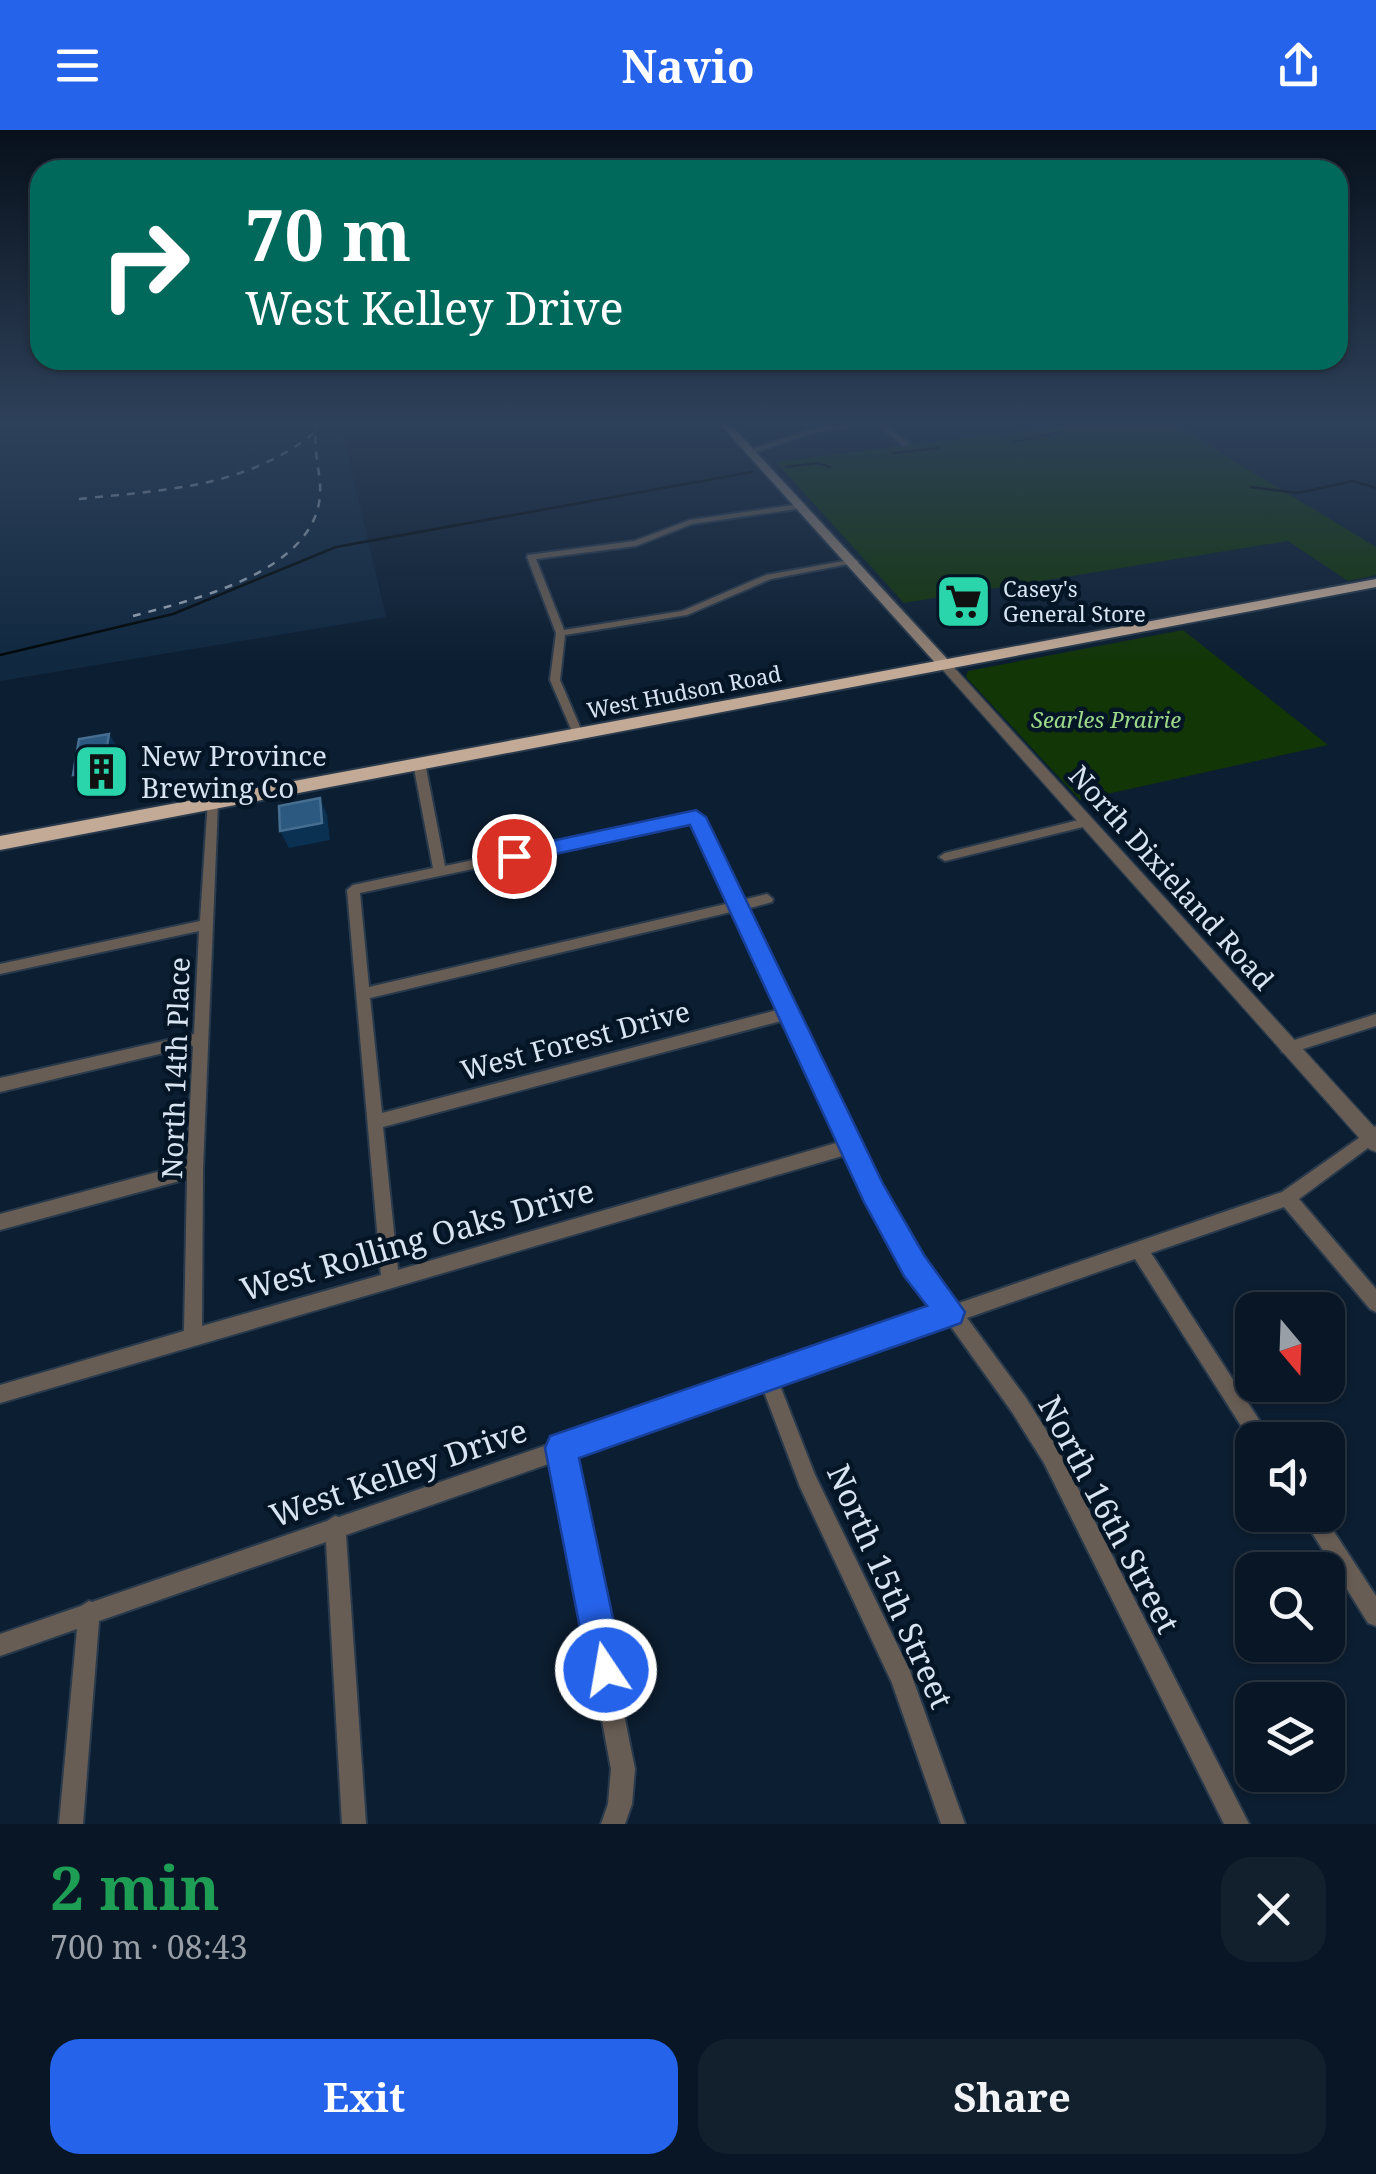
<!DOCTYPE html>
<html lang="en">
<head>
<meta charset="utf-8">
<style>
	body { margin:0; font-family:"Noto Serif",serif; background:#121f2d; color:#f1f3f6; height:100vh; display:flex; flex-direction:column; font-size:38px; white-space:nowrap }
	* { box-sizing:border-box; margin:0 }
	p { font-size:32px; color:#999fa7 }
	.icon { flex:none; width:55px; height:55px; fill:none; stroke:currentColor; stroke-width:2; stroke-linecap:round; stroke-linejoin:round }
	.map { position:relative; height:1694px; overflow:hidden }
	.panel { display:flex; flex-direction:column; background:#091625; flex:1 }
	.panel>* { flex:none }
	.guide { position:absolute; left:30px; top:30px; width:1318px; height:210px; border-radius:30px; box-shadow:0 2px 8px #0004,0 0 0 2px #293542; background:#00695c; color:#fff; overflow:hidden }
	.needle { width:65px; rotate:161deg }
	.buttons { position:absolute; left:1235px; top:1162px; display:grid; gap:20px }
	.buttons a { display:grid; place-items:center; width:110px; height:110px; border-radius:20px; background:#091625; box-shadow:0 2px 8px #0004,0 0 0 2px #293542; font-size:50px }
	.pin { position:absolute; display:grid; place-items:center; width:85px; height:85px; color:#fff; margin:-42px; border:5px solid #fff; border-radius:50%; box-shadow:0 2px 10px #0007 }
	.me { position:absolute; width:110px; margin:-55px; rotate:348deg; stroke-linejoin:round; filter:drop-shadow(0 0 8px #0008) }
	.turn { display:flex; align-items:center; gap:35px; height:210px; padding:0 50px; font-size:45px }
	.turn .icon { width:130px; height:130px; stroke-width:2.5 }
	.turn b { display:block; font-size:70px; line-height:85px }
	.round { display:grid; place-items:center; flex:none; width:105px; height:105px; border-radius:30px; background:#121f2d }
	.headline { display:flex; align-items:center; justify-content:space-between; height:170px; padding:0 50px }
	h1 { font-size:60px; font-weight:700; line-height:75px; color:#1e9e55 }
	.primary-button { display:flex; gap:20px; margin-top:auto; padding:20px 50px }
	.primary-button a { flex:1; height:115px; border-radius:30px; background:#2563eb; color:#fff; font-size:40px; font-weight:700; line-height:115px; text-align:center }
	.primary-button a+a { background:#121f2d; color:#f1f3f6 }
	header { display:flex; justify-content:space-between; align-items:center; height:130px; padding:0 50px; background:#2563eb; color:#fff; font-size:45px; font-weight:700 }
	.map>svg:first-child { display:block }
</style>
</head>
<body>
<header><svg class="icon" aria-label="menu" viewBox="0 0 24 24"><path d="M4 6h16M4 12h16M4 18h16"/></svg>Navio<svg class="icon" aria-label="share" viewBox="0 0 24 24"><path d="M12 15V3M7 8l5-5 5 5M5 13v7h14v-7"/></svg></header>
<div class="map">
<svg width="1376" height="1694" viewBox="0 0 1376 1694">
	<rect width="100%" height="100%" fill="#0c1e31"/>
	<polygon fill="#102840" points="0,295 341,295 386,487 0,551"/>
	<g fill="#133607">
		<polygon points="1070,295 1175,295 1376,417 1376,445 1348,451 1288,411 904,473 776,332"/>
		<polygon points="1183,500 1328,615 1080,670 966,547 968,541"/>
	</g>
	<g fill="none" stroke-linecap="round" stroke-linejoin="round">
		<g stroke="#010707" stroke-width="2.5">
			<polyline points="1095,298 1119,295"/>
			<polyline points="1012,312 1061,302"/>
			<polyline points="893,323 938,318"/>
			<polyline points="786,337 818,333 830,337"/>
			<polyline points="1251,357 1298,363 1353,351 1376,358"/>
			<polyline points="0,525 173,484 336,417 752,342"/>
		</g>
		<defs>
			<g id="minor">
				<polygon points="844,295 862,295 812,303 753,323 746,321 809,300"/>
				<polygon points="878,295 885,295 910,314 903,316"/>
				<polygon points="800,374 803,374 803,378 692,394 636,416 536,429 564,500 682,481 766,445 855,429 859,432 771,449 687,485 565,505 560,550 583,604 578,607 574,606 550,550 556,503 527,427 528,425 634,411 690,390"/>
				<path d="M419,629l6,4 20,103 251,-53 4,1 42,86 25,-6 6,5 -1,3 -26,7 156,321 54,74 326,-112 94,-66v16l-77,57 77,90v23l-6,-3 -86,-102 -133,46 121,187h-20v3l-117,-184 -168,59 59,80 32,51 191,375h-25l-180,-361 -32,-51 -63,-88 -170,59 36,92 95,196 55,153h-24l-49,-141 -92,-196 -37,-98 -191,67 63,313 -3,35 -7,20h-24l7,-20 3,-35 -57,-307 -208,73 20,289h-24l-16,-282 -227,79 -16,203h-24l18,-195 -77,27v-22l81,-28 8,-5 3,1 235,-81 8,-5 4,1 214,-74 8,-5 3,1 195,-67 8,-5 4,1 168,-58 -49,-68 -41,-88 -849,249v-18l184,-54 3,-152 -187,51v-16l187,-50 6,-118 -193,46v-14l194,-44 5,-103 -199,43v-10l200,-43 8,-122 4,-1 6,4 -15,367 -1,157 179,-51 -34,-385 6,-5 80,-17 -20,-105zM692,692l38,81 -361,84 -9,-94zM735,781l46,98 -399,104 -12,-115zM785,890l58,121 -445,129 -15,-143z"/>
				<polygon points="1087,688 1091,689 1093,692 1091,695 945,731 939,727 945,723"/>
				<polygon points="1376,884 1376,896 1287,924 1282,922 1280,918 1282,914"/>
				<polygon points="1301,1385 1323,1385 1376,1466 1376,1496 1368,1493"/>
			</g>
			<polygon id="tertiary" points="945,531 949,532 1376,999 1376,1022 1369,1019 941,538 941,532"/>
			<polygon id="secondary" points="721,295 731,295 950,532 950,538 940,538"/>
			<polygon id="trunk" points="1376,449 1376,457 0,720 0,706"/>
		</defs>
		<use href="#minor" stroke="#293a4c" stroke-width="4"/>
		<use href="#tertiary" stroke="#293a4c" stroke-width="3"/>
		<use href="#secondary" stroke="#293a4c" stroke-width="4"/>
		<use href="#trunk" stroke="#293a4c" stroke-width="4"/>
		<use href="#minor" fill="#685d54" fill-rule="evenodd"/>
		<use href="#tertiary" fill="#685d54" fill-rule="evenodd"/>
		<use href="#secondary" fill="#928173" fill-rule="evenodd"/>
		<use href="#trunk" fill="#c3aa96" fill-rule="evenodd"/>
		<g stroke="#9fadbc" stroke-width="2.5" stroke-dasharray="8 8" stroke-linecap="butt">
			<path d="M79,369c84,-9 168,-11 236,-67"/>
			<path d="M133,486c59,-16 173,-42 186,-113 5,-26 -8,-52 -2,-78"/>
		</g>
	</g>
	<g fill="#0a3052">
		<polygon points="109,604 120,621 114,657 85,662 73,645"/>
		<polygon points="320,668 327,685 330,710 289,718 280,701"/>
	</g>
	<g fill="#2b597f" stroke="#466e91" stroke-width="2.5">
		<polygon points="109,604 103,640 73,645 79,609"/>
		<polygon points="320,668 322,693 280,701 279,676"/>
	</g>
	<linearGradient id="sky" x2="0" y2="1"><stop stop-color="#07101b"/><stop offset="0.55" stop-color="#2e415a"/><stop offset="1" stop-color="#2e415a" stop-opacity="0"/></linearGradient>
	<rect width="1376" height="532" fill="url(#sky)"/>
	<polygon fill="#2563eb" stroke="#184099" stroke-width="2.5" points="696,680 706,687 883,1054 924,1125 965,1182 961,1193 950,1197 579,1328 624,1540 619,1553 606,1558 593,1553 588,1540 545,1318 550,1306 927,1176 904,1146 864,1072 690,695 514,733 503,726 514,719"/>
	<defs>
		<symbol id="supermarket-square" viewBox="-11 -11 22 22"><rect x="-9" y="-9" width="18" height="18" rx="4" fill="#2ad5ac" stroke="#041526"/><path d="M-6-5.5h2.5l.6 2H6L4.5 2H-2.5L-4.4-4H-6ZM-1.5 3.2a1.3 1.3 0 1 0 .1 0ZM3 3.2a1.3 1.3 0 1 0 .1 0Z" fill="#111"/></symbol>
		<symbol id="building-square" viewBox="-11 -11 22 22"><rect x="-9" y="-9" width="18" height="18" rx="4" fill="#2ad5ac" stroke="#041526"/><path d="M-4-6H4V6H1V3H-1V6H-4ZM-2.5-4.3h1.7v1.8h-1.7ZM.8-4.3h1.7v1.8H.8ZM-2.5-1h1.7V.8h-1.7ZM.8-1h1.7V.8H.8Z" fill="#111"/></symbol>
	</defs>
	<g fill-rule="evenodd">
		<use href="#supermarket-square" x="932" y="440" width="63" height="63"/>
		<use href="#building-square" x="70" y="610" width="63" height="63"/>
	</g>
	<g text-anchor="middle" dominant-baseline="central" stroke-width="9" stroke-linejoin="round" paint-order="stroke">
		<g font-size="22" fill="#d8e4f1" stroke="#041526" text-anchor="start">
			<text x="1003" y="458">Casey's<tspan x="1003" dy="25">General Store</tspan></text>
		</g>
		<g font-size="22" fill="#d8e4f1" stroke="#041526">
			<text transform="translate(684 561) rotate(-11)">West Hudson Road</text>
		</g>
		<g font-size="22" font-style="italic" fill="#9cd98b" stroke="#041526">
			<text x="1106" y="589">Searles Prairie</text>
		</g>
		<g font-size="28" fill="#d8e4f1" stroke="#041526" text-anchor="start">
			<text x="141" y="625">New Province<tspan x="141" dy="32">Brewing Co</tspan></text>
		</g>
		<g font-size="28" fill="#d8e4f1" stroke="#041526">
			<text transform="translate(1172 747) rotate(48)">North Dixieland Road</text>
			<text transform="translate(575 910) rotate(-15)">West Forest Drive</text>
			<text transform="translate(175 938) rotate(-88)">North 14th Place</text>
		</g>
		<g font-size="32" fill="#d8e4f1" stroke="#041526">
			<text transform="translate(417 1109) rotate(-16)">West Rolling Oaks Drive</text>
			<text transform="translate(398 1342) rotate(-19)">West Kelley Drive</text>
			<text transform="translate(1110 1384) rotate(62)">North 16th Street</text>
			<text transform="translate(891 1456) rotate(66)">North 15th Street</text>
		</g>
	</g>
</svg>
<div class="buttons">
<a><svg class="needle" viewBox="-14 -14 28 28"><path d="M0-13l5 13h-10z" fill="#e53935"/><path d="M0 13l5-13h-10z" fill="#999fa7"/></svg></a>
<a><svg class="icon" aria-label="sound" viewBox="0 0 24 24"><path d="M4 9h4l5-4v14l-5-4H4zM17 9q2 3 0 6"/></svg></a>
<a><svg class="icon" aria-label="search" viewBox="0 0 24 24"><circle cx="10" cy="10" r="6"/><path d="M15 15l6 6"/></svg></a>
<a><svg class="icon" aria-label="layers" viewBox="0 0 24 24"><path d="M12 4l9 5-9 5-9-5zM3 14l9 5 9-5"/></svg></a>
</div>
<div class="pin" style="left:514px;top:726px;background:#d93025"><svg class="icon" aria-label="arrive" viewBox="0 0 24 24"><path d="M6 21V4h12l-3 4 3 4H6"/></svg></div>
<svg class="me" style="left:606px;top:1540px" viewBox="-20 -20 40 40"><circle r="17" fill="#2563eb" stroke="#fff" stroke-width="3"/><path d="M0-11L8 9 0 5-8 9z" fill="#fff"/></svg>
<div class="guide">
<div class="turn"><svg class="icon" aria-label="right" viewBox="0 0 24 24"><path d="M7 20v-9h11M14 6l5 5-5 5"/></svg><div><b>70 m</b>West Kelley Drive</div></div>
</div>
</div>
<section class="panel">
<div class="headline"><div><h1>2 min</h1><p>700 m · 08:43</p></div><a class="round"><svg class="icon" aria-label="close" viewBox="0 0 24 24"><path d="M6 6l12 12M18 6L6 18"/></svg></a></div>
<div class="primary-button"><a>Exit</a><a>Share</a></div>
</section>
</body>
</html>
